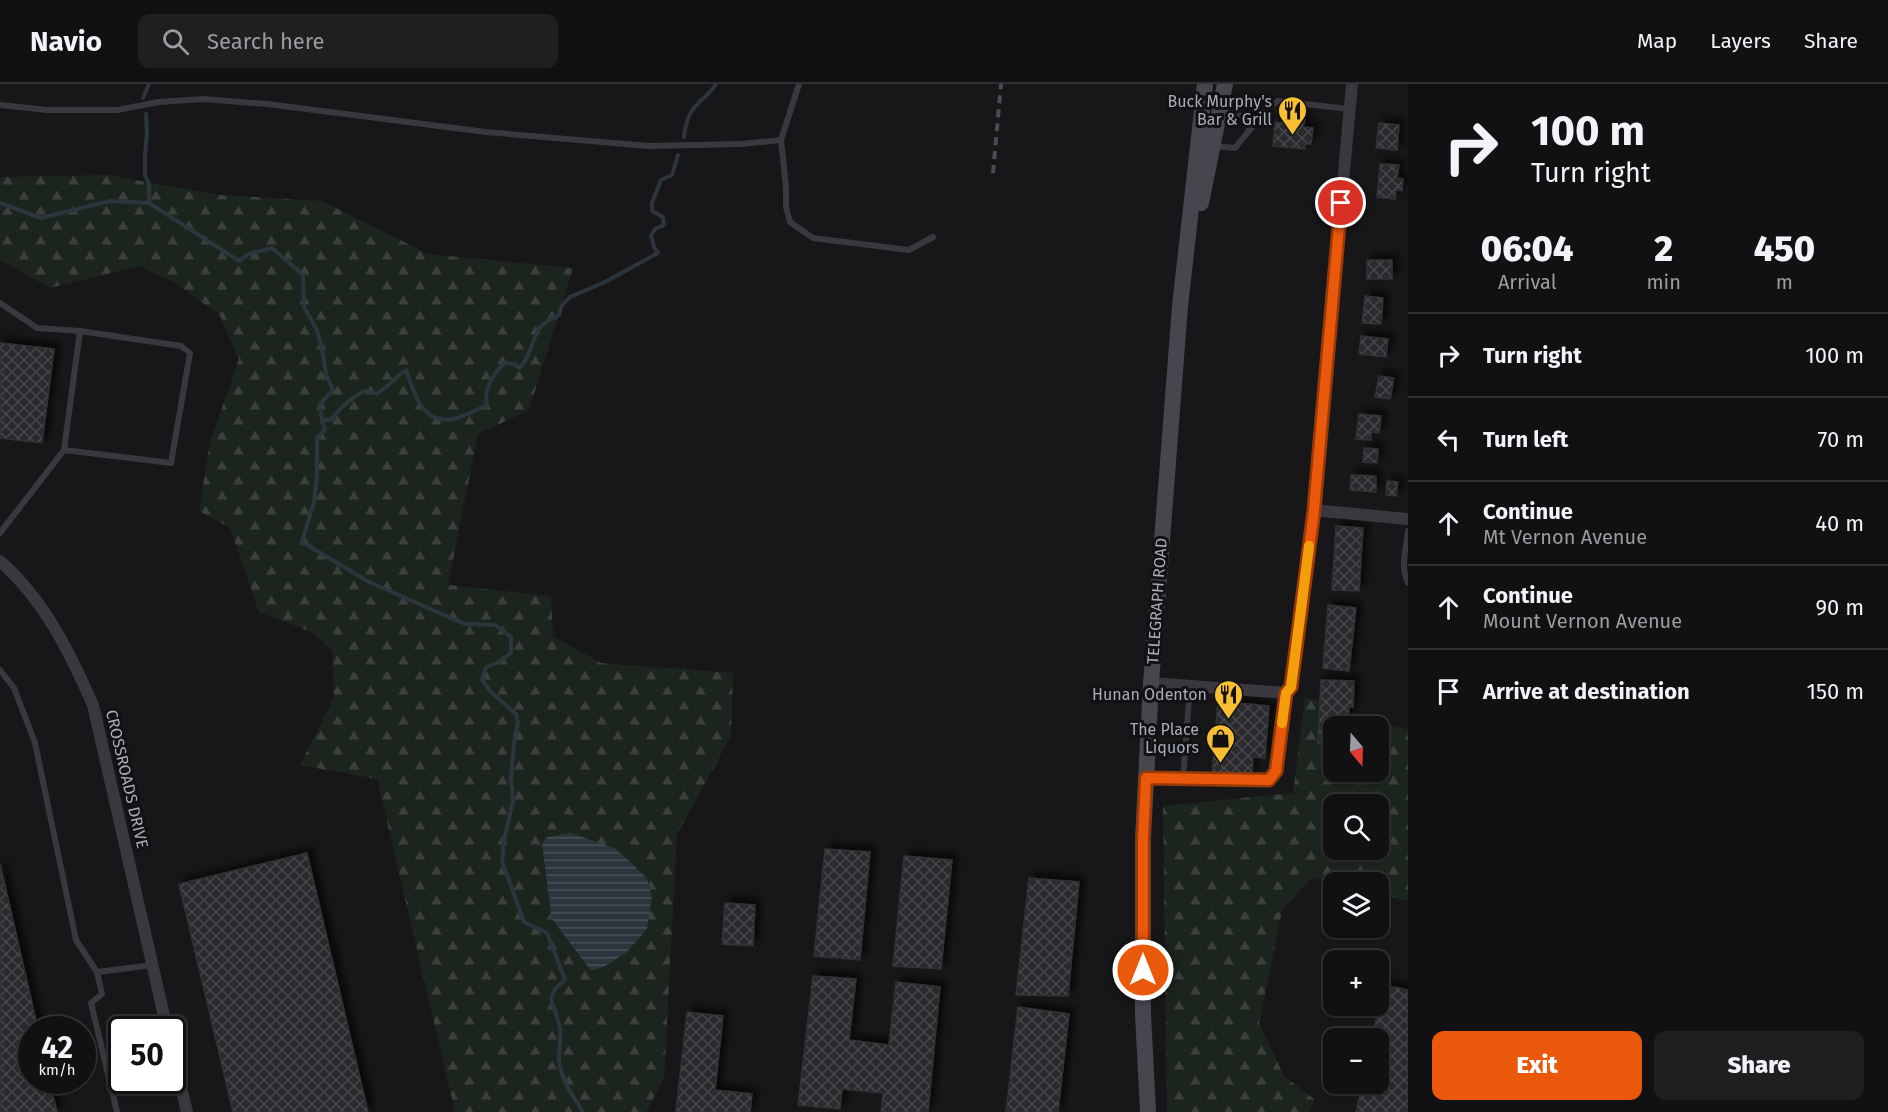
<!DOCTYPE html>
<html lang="en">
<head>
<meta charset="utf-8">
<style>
	body { margin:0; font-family:"Fira Sans",sans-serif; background:#1e1f21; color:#f1f3f6; height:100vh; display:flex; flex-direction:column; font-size:22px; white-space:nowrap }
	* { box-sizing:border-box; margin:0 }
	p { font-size:20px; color:#9c9da0 }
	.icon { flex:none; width:33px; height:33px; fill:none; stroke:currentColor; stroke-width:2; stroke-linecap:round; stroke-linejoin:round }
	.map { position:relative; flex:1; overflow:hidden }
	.drawer { display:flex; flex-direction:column; background:#111113; width:480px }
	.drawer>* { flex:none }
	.hud { background:#111113; color:#f1f3f6; overflow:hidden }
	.needle { width:39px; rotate:161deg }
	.tools { position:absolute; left:1323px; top:632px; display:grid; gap:12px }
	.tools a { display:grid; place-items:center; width:66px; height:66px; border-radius:12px; background:#111113; box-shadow:0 2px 4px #0004,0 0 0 2px #303133; font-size:30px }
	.speed { position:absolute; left:18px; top:932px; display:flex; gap:12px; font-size:30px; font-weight:700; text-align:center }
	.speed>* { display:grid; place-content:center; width:78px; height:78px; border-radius:50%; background:#111113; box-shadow:0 2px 4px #0004,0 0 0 2px #303133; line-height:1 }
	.speed small { font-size:15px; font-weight:400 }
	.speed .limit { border:3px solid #111; border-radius:9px; background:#fff; color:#111 }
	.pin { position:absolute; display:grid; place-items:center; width:51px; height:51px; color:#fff; margin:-26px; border:3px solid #fff; border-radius:50%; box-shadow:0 2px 6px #0007 }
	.me { position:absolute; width:66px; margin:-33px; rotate:0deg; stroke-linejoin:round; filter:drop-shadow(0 0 4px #0008) }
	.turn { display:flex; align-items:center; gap:21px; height:126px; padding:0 24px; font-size:27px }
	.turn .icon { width:78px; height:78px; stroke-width:2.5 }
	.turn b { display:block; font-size:42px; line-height:51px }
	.eta { display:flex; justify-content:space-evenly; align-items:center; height:102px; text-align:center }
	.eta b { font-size:36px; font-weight:800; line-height:42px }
	.action { display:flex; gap:12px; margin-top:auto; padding:12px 24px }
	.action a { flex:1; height:69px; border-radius:12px; background:#ea580c; color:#fff; font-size:24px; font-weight:800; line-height:69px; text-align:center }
	.action a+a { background:#1e1f21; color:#f1f3f6 }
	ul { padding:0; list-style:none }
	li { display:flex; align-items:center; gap:18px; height:84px; padding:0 24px; border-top:2px solid #303133 }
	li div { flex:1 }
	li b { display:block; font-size:22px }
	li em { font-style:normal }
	header { display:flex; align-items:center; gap:36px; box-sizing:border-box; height:84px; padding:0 30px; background:#111113; border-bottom:2px solid #303133 }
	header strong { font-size:28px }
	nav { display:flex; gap:33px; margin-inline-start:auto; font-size:21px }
	.search { width:420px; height:54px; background:#1e1f21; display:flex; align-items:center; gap:15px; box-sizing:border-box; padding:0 21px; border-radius:12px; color:#9c9da0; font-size:22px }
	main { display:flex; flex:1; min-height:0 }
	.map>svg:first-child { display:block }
</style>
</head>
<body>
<header>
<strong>Navio</strong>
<div class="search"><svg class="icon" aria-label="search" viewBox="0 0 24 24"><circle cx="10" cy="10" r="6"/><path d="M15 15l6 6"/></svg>Search here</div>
<nav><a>Map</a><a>Layers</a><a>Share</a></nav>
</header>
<main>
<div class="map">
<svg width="1408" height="1028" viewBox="0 0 1408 1028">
	<defs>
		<pattern id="forest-firs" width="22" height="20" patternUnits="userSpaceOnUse" patternTransform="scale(1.5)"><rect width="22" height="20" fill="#1c241e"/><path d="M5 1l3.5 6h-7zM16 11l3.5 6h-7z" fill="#3a413d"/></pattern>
		<pattern id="water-rules" width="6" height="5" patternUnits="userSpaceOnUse" patternTransform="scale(1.5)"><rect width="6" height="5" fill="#2c353d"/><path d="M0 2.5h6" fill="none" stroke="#485057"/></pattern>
		<pattern id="building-cross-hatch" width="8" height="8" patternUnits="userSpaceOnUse" patternTransform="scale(1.5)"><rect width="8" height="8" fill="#2a2a2d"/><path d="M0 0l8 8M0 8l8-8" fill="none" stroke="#464649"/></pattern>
		<filter id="shadow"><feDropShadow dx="5.5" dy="-5.5" stdDeviation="3" flood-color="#0009"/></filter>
	</defs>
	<rect width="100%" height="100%" fill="#171719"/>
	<g fill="url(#forest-firs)" fill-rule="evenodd">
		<polygon points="108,91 220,111 322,117 428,170 573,184 529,326 478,350 448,501 551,512 553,552 601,579 733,589 731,652 677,750 664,994 646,1028 455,1028 377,695 300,681 334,613 332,567 314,549 259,528 230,444 199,427 210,358 239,275 219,230 173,198 139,182 50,204 0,176 0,93"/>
		<path d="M1305,613l99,32 4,-1v173l-29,-7 -1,-12h-44l-1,1 -22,-5 -29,33 -23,112 25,53 30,23 -4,13h-143l-4,-306 130,-13zM1334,642h44v45h-44zM1334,720h44v45h-44z"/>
	</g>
	<polygon fill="url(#water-rules)" points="571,749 616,765 647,794 652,813 647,845 626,869 605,882 591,887 552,835 542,760 547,753"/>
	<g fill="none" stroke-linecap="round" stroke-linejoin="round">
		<g stroke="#2c353d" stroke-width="4">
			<polyline points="143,14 149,0"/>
			<polyline points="146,30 147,50 145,70 145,91 149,100 149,119"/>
			<path d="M684,53c1,-9 3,-20 9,-28 7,-9 17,-15 23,-25"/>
			<path d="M0,119l41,15 69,-17 39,2 90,58 10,-7 23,-6 31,27 1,32 13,23 5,19 4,25 7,16 -13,14 2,17 3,9 -8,7v38l-3,27 -12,40 67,40 96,42 30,1 16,12v16l-12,9 -13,5 -4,13 9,12 25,22 2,9 -3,12 -4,42 2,24 -9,39 -2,21 22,61 23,11 18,47c-26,19 -7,27 -5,49 1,9 -1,18 -1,28 0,20 14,39 24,55"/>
			<path d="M322,337l10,-2c4,-7 25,-27 34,-28 4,0 6,1 10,3 12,-6 19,-17 30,-24 8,22 16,55 46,49 12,-2 24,-9 35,-14 -4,-15 7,-33 18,-42l9,1 6,4c19,-24 7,-40 39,-53l3,-10 8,-8 35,-15 53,-29 -4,-6 -3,-11 4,-7 9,-4 -1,-8 -11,-6v-8l9,-23 11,-5 6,-20"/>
		</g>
	</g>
	<g fill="url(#building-cross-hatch)" stroke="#313135" stroke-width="1.5" filter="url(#shadow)">
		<polygon points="1289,31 1303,32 1303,36 1305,36 1303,43 1313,44 1311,60 1305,60 1305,65 1273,62 1275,38 1284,39 1283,42 1288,42"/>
		<polygon points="1379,39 1399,41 1397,66 1376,64"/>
		<polygon points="1380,80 1399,81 1397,94 1403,95 1402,107 1396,106 1395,115 1377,113"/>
		<rect x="1367" y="176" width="25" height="19"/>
		<polygon points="1365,212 1383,214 1381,240 1362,239"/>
		<polygon points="1361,252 1388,255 1386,273 1359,270"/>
		<polygon points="0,259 54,265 42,359 0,354"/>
		<polygon points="1379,292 1394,294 1390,315 1375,313"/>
		<polygon points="1359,330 1381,332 1379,349 1371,348 1371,356 1356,355"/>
		<polygon points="1364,364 1378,365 1377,379 1363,378"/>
		<polygon points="1351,391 1376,392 1376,408 1350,406"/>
		<polygon points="1387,397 1398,398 1396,412 1386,411"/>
		<polygon points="1336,442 1363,444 1359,507 1332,506"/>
		<polygon points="1328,521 1356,524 1349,587 1323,584"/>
		<polygon points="1321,596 1354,597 1353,623 1349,623 1348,642 1334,642 1334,660 1318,660"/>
		<polygon points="1218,617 1269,622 1265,674 1253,673 1252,690 1232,688 1232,692 1212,690"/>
		<polygon points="825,765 870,768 860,876 814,872"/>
		<polygon points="307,769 368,1028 233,1028 179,800"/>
		<polygon points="904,772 952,776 941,885 893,882"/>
		<polygon points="0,780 38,945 32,945 32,996 49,996 57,1028 0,1028"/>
		<polygon points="1029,794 1079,798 1068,912 1016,911"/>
		<polygon points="725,819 755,821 753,862 722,860"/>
		<polygon points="813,892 856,895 849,956 889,961 896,898 940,903 928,1028 881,1028 883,1009 842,1005 840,1025 798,1021"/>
		<polygon points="1384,901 1408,906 1408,1028 1356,1028 1363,999 1378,999 1378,954 1372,954"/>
		<polygon points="1018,923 1069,930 1058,1028 1006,1028"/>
		<polygon points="687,928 723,932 715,1006 752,1010 750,1028 676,1028"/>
	</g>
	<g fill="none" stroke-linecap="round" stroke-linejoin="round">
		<g stroke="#38383e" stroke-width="6">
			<polyline points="799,0 781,56 786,103 786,123 790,138 813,154 909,166 933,153"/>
			<polyline points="0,21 48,26 117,26 159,18 203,15 267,20 486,48 649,62 741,60 781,56"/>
			<path d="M1222,25c14,4 25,6 27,22"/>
			<polyline points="1213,62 1235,64 1268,24 1278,17 1349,25"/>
			<polyline points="0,219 37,244 80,247 181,262 190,269 171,379 64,366 0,449"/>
			<polyline points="64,366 80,247"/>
			<path d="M1408,447c-2,18 -8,36 0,52"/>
			<polyline points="0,586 14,604 35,659 76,856 97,888"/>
			<polyline points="1148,694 1183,695 1190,602"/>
			<polyline points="1183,695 1269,696 1276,687 1286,609"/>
			<polyline points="117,1028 91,919 102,910 97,888 153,881"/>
		</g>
		<g stroke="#38383e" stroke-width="12">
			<polyline points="1313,426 1408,435"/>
			<path d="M0,477c45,40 69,90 93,144l74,324"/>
			<polyline points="1151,599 1286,609 1291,603 1313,426 1352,0"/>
			<polyline points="172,967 187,1028"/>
		</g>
		<g stroke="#46474e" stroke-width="16">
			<polyline points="1201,119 1225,0"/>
			<polyline points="1148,1028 1143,930 1143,754 1151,599 1180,222 1205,0"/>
		</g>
		<polyline stroke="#4b4c53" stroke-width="4" stroke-dasharray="8 6" stroke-linecap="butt" points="993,89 1001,0"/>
	</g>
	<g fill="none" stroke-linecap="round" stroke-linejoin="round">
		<defs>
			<polyline id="route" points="1143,886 1143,754 1146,694 1269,696 1276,687 1286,609 1291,603 1314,426 1341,119"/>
		</defs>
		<use href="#route" stroke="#983908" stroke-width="15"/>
		<use href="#route" stroke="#ea580c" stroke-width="10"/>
		<polyline stroke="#f59e0b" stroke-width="10" points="1282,639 1286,609 1291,603 1309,462"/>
	</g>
	<defs>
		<symbol id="restaurant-pin" viewBox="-11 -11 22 30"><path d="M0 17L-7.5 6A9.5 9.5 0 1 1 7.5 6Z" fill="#f7bf31" stroke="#121214"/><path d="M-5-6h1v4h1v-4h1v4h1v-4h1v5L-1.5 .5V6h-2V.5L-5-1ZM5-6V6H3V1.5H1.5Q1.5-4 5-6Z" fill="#111"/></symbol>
		<symbol id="shop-pin" viewBox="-11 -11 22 30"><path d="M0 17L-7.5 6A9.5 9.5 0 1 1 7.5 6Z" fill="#f7bf31" stroke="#121214"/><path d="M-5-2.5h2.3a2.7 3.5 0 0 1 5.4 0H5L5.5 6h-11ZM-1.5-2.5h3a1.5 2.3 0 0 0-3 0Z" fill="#111"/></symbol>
	</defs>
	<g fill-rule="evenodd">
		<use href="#restaurant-pin" x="1276" y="10" width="33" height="45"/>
		<use href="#restaurant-pin" x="1212" y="594" width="33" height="45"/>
		<use href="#shop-pin" x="1204" y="638" width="33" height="45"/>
	</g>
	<g text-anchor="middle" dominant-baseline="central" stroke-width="6" stroke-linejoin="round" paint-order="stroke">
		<g font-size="16" fill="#a8adb9" stroke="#121214" text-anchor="end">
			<text x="1272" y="17">Buck Murphy's<tspan x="1272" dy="18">Bar &amp; Grill</tspan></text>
			<text x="1207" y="610">Hunan Odenton</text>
			<text x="1199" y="645">The Place<tspan x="1199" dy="18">Liquors</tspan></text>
		</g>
		<g font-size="16" fill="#a8adb9" stroke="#121214">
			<text transform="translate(1157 517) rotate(-86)">TELEGRAPH ROAD</text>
			<text transform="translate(127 695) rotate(77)">CROSSROADS DRIVE</text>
		</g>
	</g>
</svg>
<div class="tools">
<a><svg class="needle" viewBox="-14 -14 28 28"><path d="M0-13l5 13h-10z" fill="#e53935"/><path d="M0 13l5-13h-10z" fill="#9c9da0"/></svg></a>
<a><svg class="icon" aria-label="search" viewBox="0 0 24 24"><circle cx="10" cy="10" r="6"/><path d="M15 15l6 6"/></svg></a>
<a><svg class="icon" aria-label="layers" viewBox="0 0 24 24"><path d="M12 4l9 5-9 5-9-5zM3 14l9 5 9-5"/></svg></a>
<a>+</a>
<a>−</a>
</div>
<div class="speed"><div>42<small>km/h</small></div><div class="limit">50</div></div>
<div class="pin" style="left:1341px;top:119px;background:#d93025"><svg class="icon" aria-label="arrive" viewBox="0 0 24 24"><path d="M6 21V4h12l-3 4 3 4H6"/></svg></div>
<svg class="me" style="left:1143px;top:886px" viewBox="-20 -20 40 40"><circle r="17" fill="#ea580c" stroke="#fff" stroke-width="3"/><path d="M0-11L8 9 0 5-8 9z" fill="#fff"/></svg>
</div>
<section class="drawer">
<div class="hud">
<div class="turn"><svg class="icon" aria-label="right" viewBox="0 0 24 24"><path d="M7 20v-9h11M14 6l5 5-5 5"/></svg><div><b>100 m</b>Turn right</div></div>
</div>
<div class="eta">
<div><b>06:04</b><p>Arrival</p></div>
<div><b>2</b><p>min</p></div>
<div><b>450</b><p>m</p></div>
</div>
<ul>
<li><svg class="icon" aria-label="right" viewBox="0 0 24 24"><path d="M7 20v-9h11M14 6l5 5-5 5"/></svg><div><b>Turn right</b></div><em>100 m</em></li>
<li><svg class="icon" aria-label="left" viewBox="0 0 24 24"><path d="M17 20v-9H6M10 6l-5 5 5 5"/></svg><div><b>Turn left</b></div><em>70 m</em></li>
<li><svg class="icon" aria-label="ahead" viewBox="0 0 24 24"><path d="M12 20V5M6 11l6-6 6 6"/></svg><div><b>Continue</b><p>Mt Vernon Avenue</p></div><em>40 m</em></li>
<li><svg class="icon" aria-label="ahead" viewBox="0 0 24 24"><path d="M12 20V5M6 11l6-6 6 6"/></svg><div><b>Continue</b><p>Mount Vernon Avenue</p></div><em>90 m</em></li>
<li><svg class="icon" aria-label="arrive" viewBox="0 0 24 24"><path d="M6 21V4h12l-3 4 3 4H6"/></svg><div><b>Arrive at destination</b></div><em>150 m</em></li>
</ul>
<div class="action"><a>Exit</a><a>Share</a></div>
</section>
</main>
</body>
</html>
